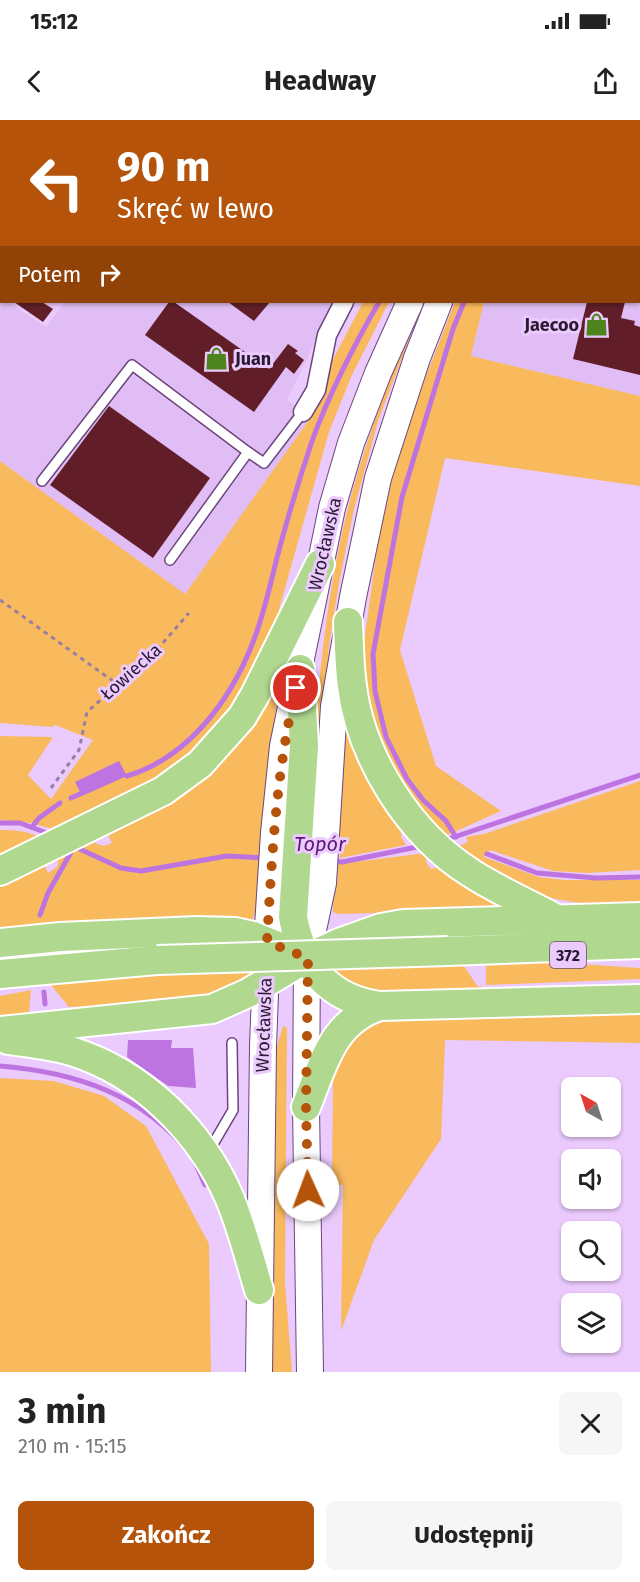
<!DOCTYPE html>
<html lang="pl">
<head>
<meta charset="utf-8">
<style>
	body { margin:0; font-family:"Fira Sans",sans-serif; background:#f6f6f6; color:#222; height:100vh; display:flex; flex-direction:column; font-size:22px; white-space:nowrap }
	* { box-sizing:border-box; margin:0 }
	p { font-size:20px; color:#767676 }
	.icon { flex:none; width:33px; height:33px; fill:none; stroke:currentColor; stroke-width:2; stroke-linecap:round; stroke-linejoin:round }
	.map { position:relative; height:1252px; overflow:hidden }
	.drawer { display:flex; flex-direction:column; background:#fff; flex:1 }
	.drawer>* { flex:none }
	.banner { position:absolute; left:0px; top:0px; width:640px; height:183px; box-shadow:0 2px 4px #0004; background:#b45309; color:#fff; overflow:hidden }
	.needle { width:39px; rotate:321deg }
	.buttons { position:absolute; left:561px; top:957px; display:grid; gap:12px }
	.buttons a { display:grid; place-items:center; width:60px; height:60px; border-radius:9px; background:#fff; box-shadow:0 2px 4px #0004; font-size:30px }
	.pin { position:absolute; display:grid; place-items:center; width:51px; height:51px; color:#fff; margin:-26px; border:3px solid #fff; border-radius:50%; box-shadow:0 2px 6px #0007 }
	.me { position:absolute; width:66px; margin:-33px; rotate:358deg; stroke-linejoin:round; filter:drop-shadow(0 0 4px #0008) }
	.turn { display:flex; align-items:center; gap:21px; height:126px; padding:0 18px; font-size:27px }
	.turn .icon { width:78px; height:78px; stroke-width:2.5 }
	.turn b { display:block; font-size:42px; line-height:51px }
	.then { display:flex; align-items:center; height:57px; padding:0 18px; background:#0003; gap:12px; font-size:22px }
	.round { display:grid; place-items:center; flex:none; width:63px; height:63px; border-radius:9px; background:#f6f6f6 }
	.headline { display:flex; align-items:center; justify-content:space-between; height:102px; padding:0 18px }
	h1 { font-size:36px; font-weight:700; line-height:45px }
	.primary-button { display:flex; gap:12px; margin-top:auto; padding:12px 18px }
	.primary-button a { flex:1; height:69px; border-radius:9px; background:#b45309; color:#fff; font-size:24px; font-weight:700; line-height:69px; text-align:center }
	.primary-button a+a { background:#f6f6f6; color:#222 }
	.status { display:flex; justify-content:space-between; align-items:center; height:42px; padding:0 30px; background:#fff; direction:ltr }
	.status svg { height:16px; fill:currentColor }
	header { display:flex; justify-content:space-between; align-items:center; height:78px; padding:0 18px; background:#fff; font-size:27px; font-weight:700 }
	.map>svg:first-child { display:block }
</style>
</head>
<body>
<div class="status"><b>15:12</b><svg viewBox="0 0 49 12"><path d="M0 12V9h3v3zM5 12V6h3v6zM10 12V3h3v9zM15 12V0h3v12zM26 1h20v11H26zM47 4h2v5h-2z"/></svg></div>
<header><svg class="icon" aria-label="back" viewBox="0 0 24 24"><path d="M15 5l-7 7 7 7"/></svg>Headway<svg class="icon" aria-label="share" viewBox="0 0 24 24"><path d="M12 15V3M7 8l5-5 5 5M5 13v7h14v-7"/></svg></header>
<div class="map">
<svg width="640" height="1252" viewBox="0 0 640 1252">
	<rect width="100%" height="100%" fill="#ebcafd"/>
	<g fill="#e0bdf4">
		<polygon points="548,0 640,0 640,276 471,236 484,182 639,182 639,2"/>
		<polygon points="0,176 2,182 8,182 46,207 65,182 334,182 287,280 311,297 185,474 0,341"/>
	</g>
	<g fill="#f9b95d">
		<polygon points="363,182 389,182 351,257 329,312 276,500 265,532 247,570 197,630 155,660 56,710 31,703 0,700 0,616 53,617 28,655 51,679 93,620 55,605 52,607 0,603 0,341 185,474 311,297 325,270 328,249"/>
		<polygon points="455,182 484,182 471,236 640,276 640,366 445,338 400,530 436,646 501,691 443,717 388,650 364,570 363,530 377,428 393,355 415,284"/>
		<path d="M407,216l3,1 -32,84 -24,88 -15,74 -10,62 -14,188h-6c6,-108 12,-216 38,-321 15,-60 37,-118 60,-176z"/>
		<path d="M279,560l-18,153 -5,79 -4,8 -252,13v-50l43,-21 5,11 9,-6 1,-4 -1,-7 33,-15 13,5 9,-3 -5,-10c53,-24 107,-53 141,-102 11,-16 20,-34 31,-51z"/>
		<polygon points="344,585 402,704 401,717 406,725 340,738 341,719 336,718"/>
		<path d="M640,661v89l-53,3 -34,-2 -63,-21 -6,7 55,20 27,3h74v26c-46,-1 -91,-3 -133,-23 -18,-9 -34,-25 -50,-36l11,-5 -2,-5 18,-3z"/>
		<path d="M0,710c15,0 30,1 43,9l-43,21z"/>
		<polygon points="426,733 426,742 431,749 442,746 516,789 338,794 333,792 333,765 337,765 338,744"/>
		<polygon points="462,843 478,867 481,865 481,872 374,873 352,864 340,856 335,848"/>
		<polygon points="486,843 565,843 640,848 640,859 486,865"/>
		<path d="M251,851c-18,38 -143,34 -182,36l-19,-23 66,-11z"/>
		<polygon points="31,870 29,892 0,898 0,876"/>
		<polygon points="640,889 640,923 445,920 441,1019 374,1120 341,1211 343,1065 332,1065 333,959 337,936 367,899"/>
		<polygon points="283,906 287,908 285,1164 292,1252 270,1252 273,940"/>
		<polygon points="0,958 54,961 104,976 146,1006 209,1124 211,1252 0,1252"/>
	</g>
	<g fill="#bd74e0">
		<polygon points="119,641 127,656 82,676 75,662"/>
		<polygon points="128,920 172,920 171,928 193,928 196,968 168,966 127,937"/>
	</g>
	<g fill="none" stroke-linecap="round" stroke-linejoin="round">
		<g stroke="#bd74e0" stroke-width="5">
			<polyline points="541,2 541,0"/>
			<path d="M127,656c61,-18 104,-76 126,-134 12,-30 18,-62 26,-92 10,-37 21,-73 33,-109 18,-49 41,-94 67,-139"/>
			<polyline points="71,678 80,674"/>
			<polyline points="0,703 20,703 52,715"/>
			<polyline points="32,707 39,698 60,683"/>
			<polyline points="456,717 446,701 423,680 407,659 386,617 375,571 373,534 402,377 453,209 464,182"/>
			<polyline points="445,720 640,655"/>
			<polyline points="73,726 121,748 141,751 227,736 264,738"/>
			<polyline points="487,734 537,753 596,758 640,757"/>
			<polyline points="331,741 342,742 422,726"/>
			<polyline points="40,795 48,773 74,727"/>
			<polyline points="44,872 45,884"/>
			<path d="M0,946c74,6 144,28 191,90 6,9 10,20 14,29"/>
		</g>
	</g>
	<g fill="#611e29">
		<polygon points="14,182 42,182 53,189 43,202"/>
		<polygon points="169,182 174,182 269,249 288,224 298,231 295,233 304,240 294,254 286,247 254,292 145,215"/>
		<polygon points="228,182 270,182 254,201"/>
		<polygon points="587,182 625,182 621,198 635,201 634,205 640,207 640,255 573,239"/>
		<polygon points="109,286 210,358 153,438 50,365"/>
	</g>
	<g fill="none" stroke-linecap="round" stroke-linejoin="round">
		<defs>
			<g id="lane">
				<polyline points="371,2 372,0"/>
				<polyline points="42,361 132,245 248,332"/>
				<polyline points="170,440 248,332 264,343 303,292"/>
				<polyline points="209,1031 233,990 232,923"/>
			</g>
			<g id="street">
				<polyline points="310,0 312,2"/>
				<polyline points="66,2 67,0"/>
				<polyline points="0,96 2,94"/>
				<polyline points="303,292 316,270 327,215 344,182"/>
			</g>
			<g id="secondary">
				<polyline points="494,2 495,0"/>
				<polyline points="521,2 521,0"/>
				<polyline points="259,1252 263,926 267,822 274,713 283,626 332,388 351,323 378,253 410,182"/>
				<polyline points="310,1252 306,987 307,838 323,763 334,586 353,477 378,358 417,238 439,182"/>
			</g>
			<g id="primary">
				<path d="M348,502c1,21 1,43 4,64 9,72 57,148 119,187 26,17 56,30 84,45"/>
				<path d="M300,549l4,77 -11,171c9,50 36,82 87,89l260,-7"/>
				<polyline points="0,751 163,671 200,644 242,597 255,575 320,444"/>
				<polyline points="0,823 60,817 197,811 235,812 253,816 302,836"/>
				<polyline points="448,831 640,824"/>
				<polyline points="0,854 157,840"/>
				<polyline points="0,911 212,889 248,873 307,838 339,823 381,808 403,804 640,797"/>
				<path d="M8,920c21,3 42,5 63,11 71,22 130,80 159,148 12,29 20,61 29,91"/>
				<path d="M306,987c17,-42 26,-86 74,-101"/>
			</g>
		</defs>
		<use href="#lane" stroke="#6b467e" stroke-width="12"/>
		<use href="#street" stroke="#6b467e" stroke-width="21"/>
		<use href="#secondary" stroke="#6b467e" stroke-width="28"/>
		<use href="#primary" stroke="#fff" stroke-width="32"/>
		<g stroke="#987ea5" stroke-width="3" stroke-dasharray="4.5 4.5" stroke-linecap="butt">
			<polyline points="469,2 469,0"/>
			<polyline points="0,480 117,564"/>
			<polyline points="51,668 79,630 87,592 155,532 189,493"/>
		</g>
		<use href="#lane" stroke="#fff" stroke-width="9"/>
		<use href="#street" stroke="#fff" stroke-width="18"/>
		<use href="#secondary" stroke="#fff" stroke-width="26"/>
		<use href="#primary" stroke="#b0d98f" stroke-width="28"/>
		<defs>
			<polyline id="primary-bridge" points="157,840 448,831"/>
		</defs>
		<use href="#primary-bridge" stroke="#fff" stroke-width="32" stroke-linecap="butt"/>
		<use href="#primary-bridge" stroke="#b0d98f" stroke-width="28"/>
	</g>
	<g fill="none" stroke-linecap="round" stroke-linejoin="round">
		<path stroke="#b45309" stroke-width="10" stroke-dasharray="0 18" d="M296,568c-20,84 -24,168 -29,254l41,16 -2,149 2,83"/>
	</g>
	<defs>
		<symbol id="shop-bare" viewBox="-9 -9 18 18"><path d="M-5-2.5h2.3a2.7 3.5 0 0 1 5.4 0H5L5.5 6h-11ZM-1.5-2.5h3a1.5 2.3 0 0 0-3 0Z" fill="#4e841d" stroke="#ebcafd" stroke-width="2.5" paint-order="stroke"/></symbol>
	</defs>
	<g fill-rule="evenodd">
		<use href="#shop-bare" x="580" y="188" width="33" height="33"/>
		<use href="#shop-bare" x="200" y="222" width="33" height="33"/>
	</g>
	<g text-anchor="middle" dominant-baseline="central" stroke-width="6" stroke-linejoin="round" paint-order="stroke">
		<rect fill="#ebcafd" stroke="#644f6f" stroke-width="1.5" x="550" y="822" width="36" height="26" rx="4.5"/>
		<g font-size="16" font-weight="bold" fill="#2a1a32">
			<text x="568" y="835">372</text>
		</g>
		<g font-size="18" font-weight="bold" fill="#2a1a32" stroke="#ebcafd" text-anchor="end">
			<text x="579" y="205">Jaecoo</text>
			<text x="235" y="239" text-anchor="start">Juan</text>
		</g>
		<g font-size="18" fill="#2a1a32" stroke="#ebcafd">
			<text transform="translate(325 424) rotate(-77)">Wrocławska</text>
			<text transform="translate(131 552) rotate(-42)">Łowiecka</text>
			<text transform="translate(264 905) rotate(-88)">Wrocławska</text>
		</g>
		<g font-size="20" font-style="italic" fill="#5e187a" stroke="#ebcafd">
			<text x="320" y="724">Topór</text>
		</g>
	</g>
</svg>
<div class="buttons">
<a><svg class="needle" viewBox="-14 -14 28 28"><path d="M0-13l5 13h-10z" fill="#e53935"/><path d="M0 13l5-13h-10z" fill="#767676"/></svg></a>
<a><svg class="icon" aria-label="sound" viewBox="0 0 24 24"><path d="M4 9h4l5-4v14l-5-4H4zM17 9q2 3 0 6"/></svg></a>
<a><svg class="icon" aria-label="search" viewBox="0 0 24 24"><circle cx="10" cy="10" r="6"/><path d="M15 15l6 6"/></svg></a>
<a><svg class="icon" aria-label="layers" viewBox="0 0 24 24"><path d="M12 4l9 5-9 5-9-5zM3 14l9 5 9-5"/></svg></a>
</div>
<div class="pin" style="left:296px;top:568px;background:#d93025"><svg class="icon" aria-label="arrive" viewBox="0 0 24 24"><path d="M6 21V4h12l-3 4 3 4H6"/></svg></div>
<svg class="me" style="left:308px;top:1070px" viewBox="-20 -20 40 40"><circle r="19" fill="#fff"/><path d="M0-13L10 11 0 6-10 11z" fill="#b45309"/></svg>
<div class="banner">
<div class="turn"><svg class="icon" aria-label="left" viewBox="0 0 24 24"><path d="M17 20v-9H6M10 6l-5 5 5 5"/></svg><div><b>90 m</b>Skręć w lewo</div></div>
<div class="then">Potem<svg class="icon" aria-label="right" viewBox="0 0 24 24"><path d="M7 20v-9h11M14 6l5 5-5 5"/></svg></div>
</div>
</div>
<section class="drawer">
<div class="headline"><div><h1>3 min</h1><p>210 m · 15:15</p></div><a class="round"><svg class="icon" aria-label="close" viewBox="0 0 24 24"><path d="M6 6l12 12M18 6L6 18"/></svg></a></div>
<div class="primary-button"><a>Zakończ</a><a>Udostępnij</a></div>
</section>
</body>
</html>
